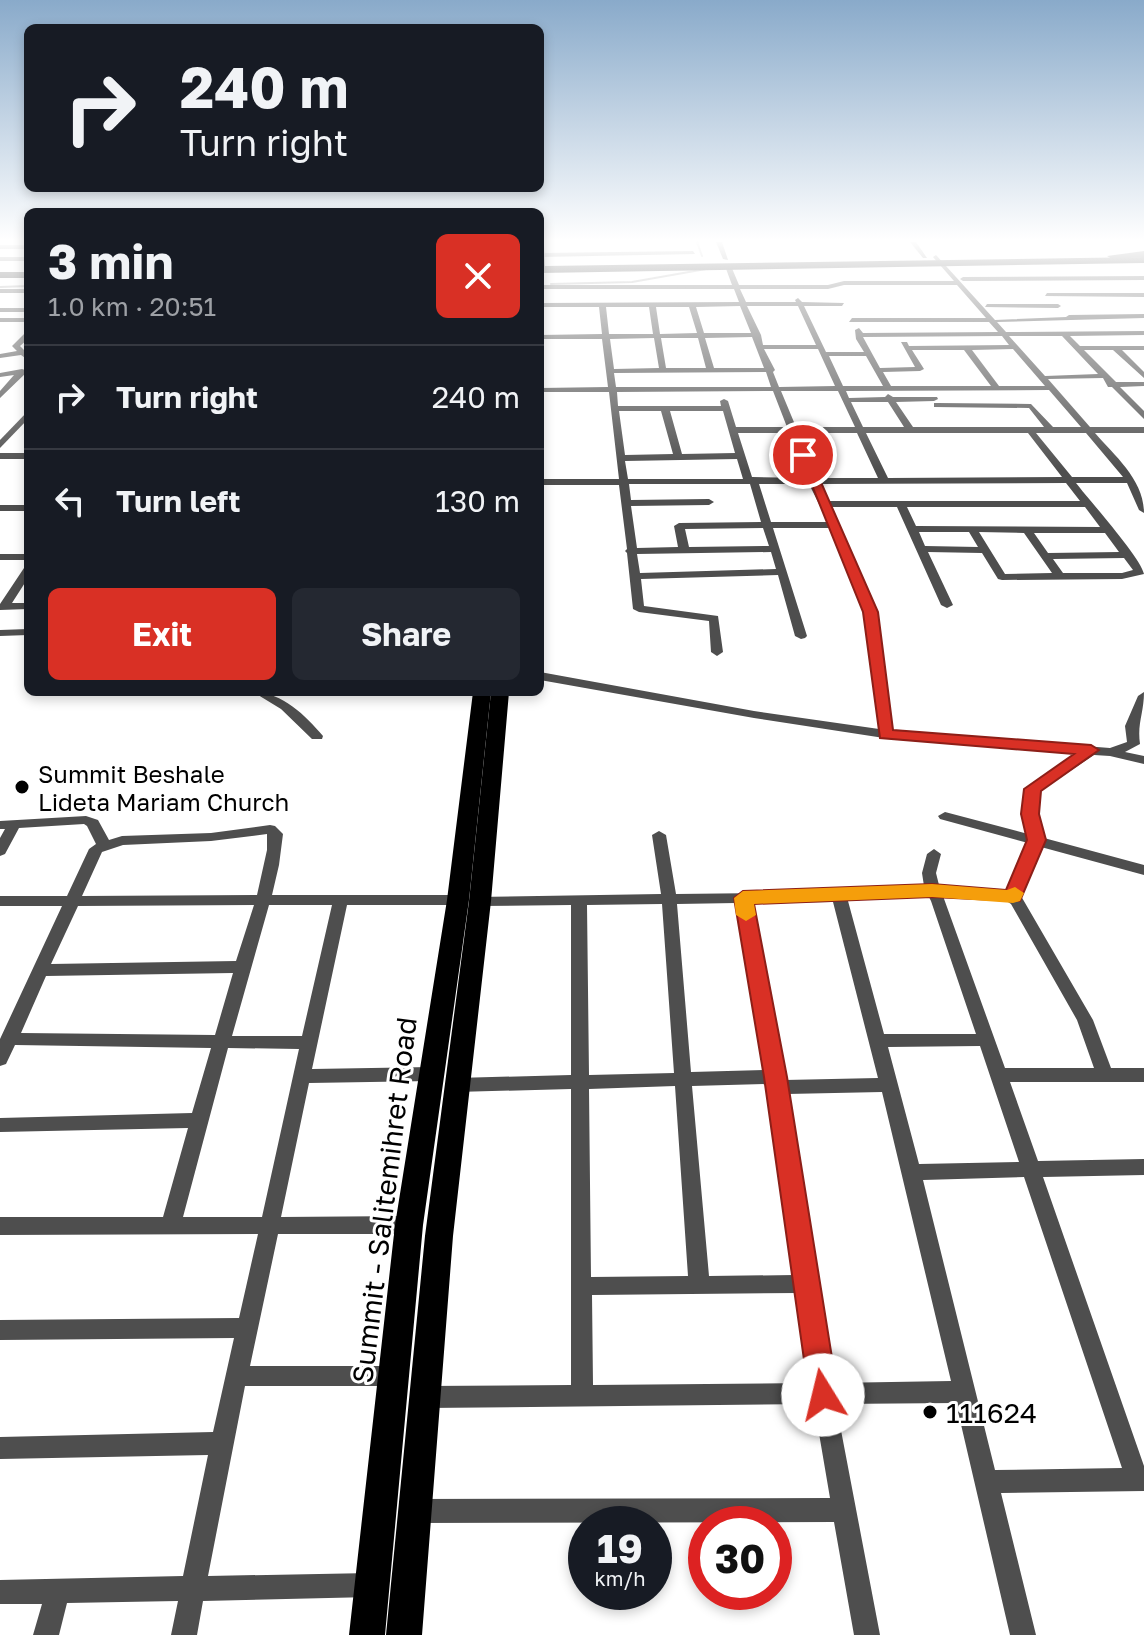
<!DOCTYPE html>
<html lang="en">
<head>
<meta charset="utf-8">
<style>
	body { margin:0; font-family:"Golos Text",sans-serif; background:#242831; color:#f1f3f6; height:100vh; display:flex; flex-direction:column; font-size:30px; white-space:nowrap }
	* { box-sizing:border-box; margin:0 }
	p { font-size:26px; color:#9ea1a6 }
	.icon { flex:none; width:44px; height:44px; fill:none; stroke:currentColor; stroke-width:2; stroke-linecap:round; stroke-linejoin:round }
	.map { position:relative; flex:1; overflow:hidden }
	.drawer { position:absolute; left:24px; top:208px; width:520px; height:488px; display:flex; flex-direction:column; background:#171b24; border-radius:12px; box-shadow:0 4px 12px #0003 }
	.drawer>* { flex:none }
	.banner { position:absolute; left:24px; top:24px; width:520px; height:168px; border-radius:12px; box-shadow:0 4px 12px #0003; background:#171b24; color:#f1f3f6; overflow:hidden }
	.speed { position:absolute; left:568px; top:1506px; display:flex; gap:16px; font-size:40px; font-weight:700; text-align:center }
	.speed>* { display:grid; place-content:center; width:104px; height:104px; border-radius:50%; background:#171b24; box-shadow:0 4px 12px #0003; line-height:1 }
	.speed small { font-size:20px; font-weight:400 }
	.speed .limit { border:12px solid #d22; background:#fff; color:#111 }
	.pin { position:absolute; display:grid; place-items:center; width:68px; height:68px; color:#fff; margin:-34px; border:4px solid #fff; border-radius:50%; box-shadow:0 2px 8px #0007 }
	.me { position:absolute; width:88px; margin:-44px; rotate:351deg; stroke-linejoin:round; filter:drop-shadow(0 0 6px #0008) }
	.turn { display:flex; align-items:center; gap:28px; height:168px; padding:0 24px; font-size:36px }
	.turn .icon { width:104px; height:104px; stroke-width:2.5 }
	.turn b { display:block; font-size:56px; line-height:68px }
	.round { display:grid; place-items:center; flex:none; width:84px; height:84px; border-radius:12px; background:#242831 }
	.overview { display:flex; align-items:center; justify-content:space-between; height:136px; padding:0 24px }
	h1 { font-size:48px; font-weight:700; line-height:60px }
	.action { display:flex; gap:16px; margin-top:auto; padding:16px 24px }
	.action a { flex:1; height:92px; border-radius:12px; background:#d93025; color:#fff; font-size:32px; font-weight:700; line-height:92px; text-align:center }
	.action a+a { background:#242831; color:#f1f3f6 }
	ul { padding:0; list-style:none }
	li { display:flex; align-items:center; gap:24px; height:104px; padding:0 24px; border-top:2px solid #363941 }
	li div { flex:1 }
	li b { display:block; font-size:30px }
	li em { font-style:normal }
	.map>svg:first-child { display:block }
</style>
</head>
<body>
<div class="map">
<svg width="1144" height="1635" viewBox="0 0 1144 1635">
	<rect width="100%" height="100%" fill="#fff"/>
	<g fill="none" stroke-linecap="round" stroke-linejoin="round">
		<g stroke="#9c9c9c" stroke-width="2">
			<polyline points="697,242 702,256"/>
			<polyline points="551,284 632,282 706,269"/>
			<polyline points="0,287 28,286"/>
		</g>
		<g fill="#4e4e4e" fill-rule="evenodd">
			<polygon points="716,242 722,242 728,260 723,259"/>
			<polygon points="910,242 916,242 927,258 923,258"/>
			<rect x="0" y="245" width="28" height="4"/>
			<polygon points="693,251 695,254 540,257 541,253"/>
			<path d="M936,255l59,65 71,-3 3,-2 75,-1v4l-147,4 9,10 138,-1v4l-74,1 10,10h64v4h-22l22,22v6l-31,-28h-29l32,32h28v4l-24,1 24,24v8l-32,-32h-4l-5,-9 -55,1 42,48h54v6h-49c20,23 49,47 49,80l-5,-3 -12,-27h-51c14,18 65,75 68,91l-22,5 -120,1 -4,-1 -16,-26 -54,-1 25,53 -6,3 -6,-3 -44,-98h-67l47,105 15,119 218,17 17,-6 -2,-16 13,-30 6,-4c0,21 -7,31 -4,52l-15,8 19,4v8l-34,-8 -16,-1 -54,36 -3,23 7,24 100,27v10l-103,-28 -20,49 72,124 18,48h33v14h-134l28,79 106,-2v16l-101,2 101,289v25l-143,2 35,142h-26l-54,-232 -120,1 44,231h-26l-20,-113 -421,1 -8,-4 -4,-8 4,-8 8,-4 417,-1 -16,-94 -389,4 -8,-3 -3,-8 3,-8 8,-3 146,-1v-296l-115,3 -6,-2 -3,-5 3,-5 6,-2 115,-3v-170l-91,1 -8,-5 3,-4 186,-3 -9,-59 7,-4 7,4 10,59 163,-2 85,-6 -2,-13 5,-19 7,-5 7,5 -5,19 3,12 69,5 20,-47 -88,-24 -2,-3 7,-4 83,22 -5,-20 3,-25 52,-35 -194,-16 -130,-20 -214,-38v-8l214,39 125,18 -14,-117 -35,-84h-57l34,108 -2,2 -4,1 -6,-3 -17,-61 -137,4 3,27 74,10 5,36 -6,4 -6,-4 -2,-31 -70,-9 -6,-3 -6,-56 -2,-2 2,-2 -8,-64h-79v-6h79l-10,-87h-69v-4l68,-1 -6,-48h-62v-4l62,-1 -3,-27h-59v-4l199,-1 -5,-13h-194v-4h192l-7,-19 3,-2 3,2 8,19h89l16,-4h110l-21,-24zM844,285h113l29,33h-134l-3,4h140l9,10 -135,1 -4,-5 -4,2 1,9 8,13h-38l-22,-46h38l2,-3 -42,-1 -4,-4 -3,2 1,2h-50l-6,-13h88zM740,306l11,27h-47l-8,-26zM747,306h51l18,39h-53l-2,-10zM606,307h43l4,27h-44zM656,307h33l8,26 -37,1zM1002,336l7,9 -100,1 -2,-4h-6l14,25 -35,1 -17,-31zM1009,336h53l36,38 -53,2zM752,337l12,31h-50l-9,-30zM654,338l5,30 -45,1 -4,-30zM661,338h37l8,30h-40zM764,349h54l17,37 -56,1 -6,-15 2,-2zM1013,349l32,37h-46l-27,-36zM912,350h52l27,36h-100l-8,-14 37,-1 4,-2zM829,356h37l17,30h-40zM766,372l5,15h-155l-2,-14zM1049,390l32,37h-28l-22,-23 -94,-1h-3v4l95,1 15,19h-131l-17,-25 38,-1 4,-2 -1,-2h-44l-5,-3 -3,3 -36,1 -3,-7zM773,391l14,36h-51l-8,-26 -4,-2 -4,2 1,5h-103l-1,-14zM781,391h57l17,36h-59zM851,402h37l16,25h-41zM619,411h42l12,43 -48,1zM670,411h53l12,42 -53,1zM738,433h51l18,45 -55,-1zM798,433h59l21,45h-62zM866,433h162l34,44 -174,1zM1036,433h50l37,44h-51zM737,459l6,20h-115l-3,-18zM1066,483l14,18h-253l-8,-17zM629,484h121l11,38 -82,1 -5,3 4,21 -41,1 -6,-42 78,-1 5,-3 -5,-3 -78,1zM759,484h50l19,38h-57zM907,507h178l15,20 -184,-1zM763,528l6,18 -80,1 -4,-18zM919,532h50l9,15 -53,-1zM979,532l45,1 28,40 -47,1zM1034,533h71l14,19 -71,1zM771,552l5,17 -136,4 -3,-19zM1124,558l9,12 -11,3h-59l-10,-14zM928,895l3,6 45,133h-92l-36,-133zM943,896l62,4 6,4 66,116 17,48h-89zM833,902l45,176 -93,2 -34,-177zM736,903l29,167 -74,2 -14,-168zM662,904l12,169 -85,2 -2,-170zM980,1046l39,116 -100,2 -31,-117zM768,1084l27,191 -86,1 -17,-190zM675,1086l13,190 -97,1 -2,-188zM882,1092l69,289 -119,2 -45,-289zM1024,1177l98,291 -127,2 -72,-290zM798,1293l12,90 -217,2 -1,-90z"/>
			<rect x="0" y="257" width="28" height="4"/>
			<polygon points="1144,276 1144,280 963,281 960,279 963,277"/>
			<rect x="0" y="289" width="28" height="4"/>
			<polygon points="1047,293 1144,293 1144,297 1045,296"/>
			<polygon points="987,304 1058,304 1061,306 1058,308 985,307"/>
			<rect x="0" y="308" width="28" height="4"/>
			<rect x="0" y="318" width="28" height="4"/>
			<polygon points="25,333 28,333 28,339 20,346 24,350 28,350 28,360 21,355 0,358 0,354 17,351 12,346"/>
			<polygon points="22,369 28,371 0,398 0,391 14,375 0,377 0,373"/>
			<polygon points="28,411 28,419 0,448 0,440"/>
			<rect x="0" y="453" width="28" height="6"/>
			<rect x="0" y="505" width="28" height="6"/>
			<rect x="0" y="554" width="28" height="6"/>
			<polygon points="28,567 28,578 12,603 28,603 28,609 0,610 0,604 24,568"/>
			<polygon points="28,629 28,635 0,636 0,630"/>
			<path d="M253,692c29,0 52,23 70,44l-1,3h-10l-31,-30z"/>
			<path d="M86,816l12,4 11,20 13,-4 89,-3 59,-8 5,1 8,8 -4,31 -7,30h186l8,5 -8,5h-111l-35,164 119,-2 6,2 3,5 -3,5 -6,2 -122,2 -28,134 128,-1 7,3 3,6 -3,6 -7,3h-131l-28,132h142l8,3 3,7 -3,7 -8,3h-147l-37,190 163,-3 9,3 3,9 -3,9 -9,3 -168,4 -6,34h-26l7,-34 -111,2 -8,32h-26l9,-31h-42v-24l183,-4 25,-121 -208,4v-22l213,-5 21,-94 -234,2v-20l239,-2 19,-84 -258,1v-18h163l25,-89 -188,4v-14l192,-5 19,-65 -196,-3 -9,19 -6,2v-27l62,-133h-62v-10h67l22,-47 7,-5 -9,-18 -3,-2 -65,4 -14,26 -5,2v-18l5,-9h-5v-8zM267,834v16l-10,45 -175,1 20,-44 21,-7 88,-4zM254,905l-18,56 -185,3 27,-58zM269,905h63l-30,131h-70zM233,973l-18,62 -194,-2 25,-57zM228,1048l71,1 -37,168h-79z"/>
		</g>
		<g fill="#000" fill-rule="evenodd">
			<polygon points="540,242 544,242 545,266 1144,257 1144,263 540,273"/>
			<rect x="0" y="272" width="28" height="6"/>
			<polygon points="473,692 491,692 469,900 423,1225 385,1635 349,1635 395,1225 447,900"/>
			<polygon points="491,692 509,692 491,901 453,1236 422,1635 386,1635 425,1236 469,901"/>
		</g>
		<polygon fill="#000" fill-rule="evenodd" points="1144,251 1144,257 1112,259 1107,256"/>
	</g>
	<linearGradient id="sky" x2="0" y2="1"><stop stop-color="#89aaca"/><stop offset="0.51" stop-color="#fff"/><stop offset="1" stop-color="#fff" stop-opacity="0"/></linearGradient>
	<rect width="1144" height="471" fill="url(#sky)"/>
	<polygon fill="#d93025" stroke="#8d1f18" stroke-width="2" points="799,453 809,455 878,612 893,730 1091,745 1099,750 1041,791 1039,814 1046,840 1020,901 932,897 754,904 787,1077 838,1395 834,1404 823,1408 813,1404 809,1395 764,1077 734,898 743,891 932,884 1006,890 1027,840 1021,814 1024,789 1074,754 880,738 863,612"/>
	<polygon fill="#f59e0b" points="932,884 1007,890 1015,887 1024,893 1020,901 1013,903 932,897 754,904 756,915 746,921 736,915 734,898 743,891"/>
	<g fill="#000" stroke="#fff" stroke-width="3">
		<circle cx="22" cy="787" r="8"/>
		<circle cx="930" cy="1412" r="8"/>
	</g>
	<g text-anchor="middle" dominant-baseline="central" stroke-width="6" stroke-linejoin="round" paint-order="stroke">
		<g font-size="24" fill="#000" stroke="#fff" text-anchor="start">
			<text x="38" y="773">Summit Beshale<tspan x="38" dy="28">Lideta Mariam Church</tspan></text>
		</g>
		<g font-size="28" fill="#000" stroke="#fff">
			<text transform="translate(384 1200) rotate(-83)">Summit - Salitemihret Road</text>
		</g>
		<g font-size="28" fill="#000" stroke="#fff" text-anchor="start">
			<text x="946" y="1412">111624</text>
		</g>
	</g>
</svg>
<div class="speed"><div>19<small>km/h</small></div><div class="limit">30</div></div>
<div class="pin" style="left:803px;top:455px;background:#d93025"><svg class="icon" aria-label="arrive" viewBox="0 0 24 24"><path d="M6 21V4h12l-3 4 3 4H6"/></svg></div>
<svg class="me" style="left:823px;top:1395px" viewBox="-20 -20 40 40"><circle r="19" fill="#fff"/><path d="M0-13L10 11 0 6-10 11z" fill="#d93025"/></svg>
<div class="banner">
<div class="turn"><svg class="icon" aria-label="right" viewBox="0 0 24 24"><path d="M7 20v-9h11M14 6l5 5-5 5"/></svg><div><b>240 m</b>Turn right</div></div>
</div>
<section class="drawer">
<div class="overview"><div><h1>3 min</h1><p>1.0 km · 20:51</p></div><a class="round" style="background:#d93025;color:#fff"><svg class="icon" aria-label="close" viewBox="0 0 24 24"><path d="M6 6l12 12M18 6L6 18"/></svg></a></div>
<ul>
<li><svg class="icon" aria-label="right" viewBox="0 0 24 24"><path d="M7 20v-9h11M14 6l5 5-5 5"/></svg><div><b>Turn right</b></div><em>240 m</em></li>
<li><svg class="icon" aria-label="left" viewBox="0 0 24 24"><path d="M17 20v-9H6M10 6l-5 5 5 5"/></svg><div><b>Turn left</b></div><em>130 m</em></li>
</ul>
<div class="action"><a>Exit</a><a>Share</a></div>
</section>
</div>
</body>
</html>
